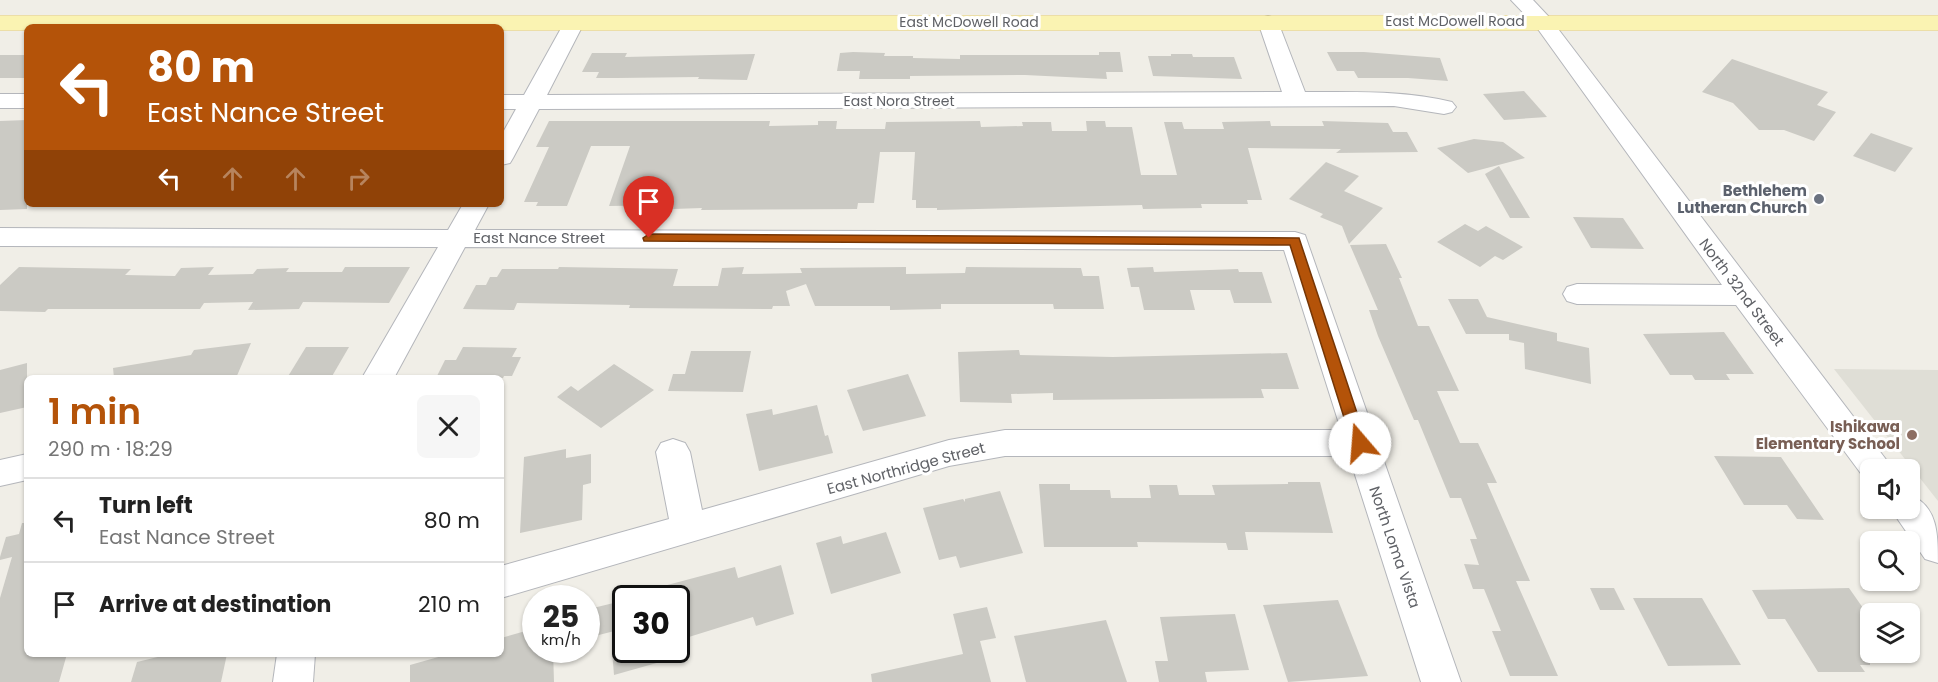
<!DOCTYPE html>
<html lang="en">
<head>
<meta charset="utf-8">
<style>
	body { margin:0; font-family:Poppins,sans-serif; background:#f6f6f6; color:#222; height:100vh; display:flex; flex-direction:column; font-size:22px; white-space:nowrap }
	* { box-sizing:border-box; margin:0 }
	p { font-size:20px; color:#767676 }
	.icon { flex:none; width:33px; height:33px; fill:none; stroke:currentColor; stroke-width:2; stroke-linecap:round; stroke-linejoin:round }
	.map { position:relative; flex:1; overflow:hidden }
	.side { position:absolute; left:24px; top:375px; width:480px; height:282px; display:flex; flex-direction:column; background:#fff; border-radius:9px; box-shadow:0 2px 4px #0004 }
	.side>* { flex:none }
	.banner { position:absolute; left:24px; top:24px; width:480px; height:183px; border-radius:9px; box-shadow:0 2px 4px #0004; background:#b45309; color:#fff; overflow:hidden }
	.controls { position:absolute; left:1860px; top:459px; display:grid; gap:12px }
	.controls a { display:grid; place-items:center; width:60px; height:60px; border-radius:9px; background:#fff; box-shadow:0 2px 4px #0004; font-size:30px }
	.speed { position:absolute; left:522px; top:585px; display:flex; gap:12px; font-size:30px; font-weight:700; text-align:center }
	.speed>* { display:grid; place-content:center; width:78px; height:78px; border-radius:50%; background:#fff; box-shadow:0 2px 4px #0004; line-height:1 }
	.speed small { font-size:15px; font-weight:400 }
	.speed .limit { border:3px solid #111; border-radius:9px; background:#fff; color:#111 }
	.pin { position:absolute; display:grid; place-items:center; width:51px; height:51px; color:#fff; margin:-62px -26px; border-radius:50% 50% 50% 0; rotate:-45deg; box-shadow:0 0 6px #0007 }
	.pin .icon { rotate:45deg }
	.me { position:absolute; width:66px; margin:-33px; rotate:342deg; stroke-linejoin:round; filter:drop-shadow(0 0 4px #0008) }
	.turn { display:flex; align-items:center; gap:21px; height:126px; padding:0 24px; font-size:27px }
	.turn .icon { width:78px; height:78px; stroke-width:2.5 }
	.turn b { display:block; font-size:42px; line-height:51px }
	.lanes { display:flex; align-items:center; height:57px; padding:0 24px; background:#0003; justify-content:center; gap:30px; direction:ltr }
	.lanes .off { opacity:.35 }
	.round { display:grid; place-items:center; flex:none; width:63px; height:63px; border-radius:9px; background:#f6f6f6 }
	.head { display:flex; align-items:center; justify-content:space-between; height:102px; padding:0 24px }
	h1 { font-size:36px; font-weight:600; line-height:45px; color:#b45309 }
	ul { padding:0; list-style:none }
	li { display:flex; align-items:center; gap:18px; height:84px; padding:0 24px; border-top:2px solid #e0e0e0 }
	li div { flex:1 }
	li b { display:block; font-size:22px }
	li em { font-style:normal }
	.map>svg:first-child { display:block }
</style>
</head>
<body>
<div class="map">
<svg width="1938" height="682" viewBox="0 0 1938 682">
	<rect width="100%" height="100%" fill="#f0eee7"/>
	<polygon fill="#dfded6" points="1834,369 1938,370 1938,501"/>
	<g fill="#cbcac4">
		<polygon points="1099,52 1120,52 1123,72 1106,72 1107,79 1025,75 910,76 910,79 859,79 860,71 837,71 840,53 853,52 885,53 884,56 913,56 913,58 960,59 960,55 1099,55"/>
		<polygon points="1327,52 1364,52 1440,58 1448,81 1408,78 1358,78 1354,71 1337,71"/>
		<polygon points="592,53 627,53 625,57 755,54 747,80 698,79 699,77 617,78 596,78 599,72 582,72"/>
		<polygon points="1171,54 1192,54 1193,57 1234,57 1242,79 1153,76 1148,56 1171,56"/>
		<rect x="0" y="55" width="27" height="23"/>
		<polygon points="1732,59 1828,92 1817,105 1836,112 1814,141 1784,130 1759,130 1733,103 1702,92"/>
		<polygon points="1524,91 1547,117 1504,120 1483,94"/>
		<polygon points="27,120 27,209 0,210 0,121"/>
		<polygon points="549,121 770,121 769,126 818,125 818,121 837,121 836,129 885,129 886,122 980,121 981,127 1023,126 1022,122 1051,122 1052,131 1087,131 1086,121 1105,121 1106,127 1132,127 1141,175 1177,175 1164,122 1182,122 1184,129 1224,129 1222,122 1270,121 1271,126 1324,126 1322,121 1388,123 1393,132 1407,132 1418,152 1336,153 1341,149 1248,148 1262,200 1247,200 1248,204 1201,204 1202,208 1143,209 1142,205 937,210 937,208 916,208 916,200 912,200 915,152 880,152 874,203 858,203 857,209 701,210 702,208 673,209 674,205 609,206 630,146 591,146 567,206 536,206 538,202 524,202 549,147 536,147"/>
		<polygon points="1871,133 1913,148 1895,172 1853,156"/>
		<polygon points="1474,139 1503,142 1525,158 1468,173 1437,148"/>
		<polygon points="1326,162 1359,176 1344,191 1383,208 1349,244 1342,226 1320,217 1323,214 1289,199"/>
		<polygon points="1499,166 1530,218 1510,218 1485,174"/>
		<polygon points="1573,217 1623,218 1644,249 1591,248"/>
		<polygon points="1465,224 1478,231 1486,226 1523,247 1503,260 1495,256 1480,267 1437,242"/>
		<polygon points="1386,244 1402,278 1399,278 1418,326 1429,326 1459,391 1437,391 1460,443 1478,443 1497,483 1487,483 1530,581 1516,581 1558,676 1510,676 1492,631 1501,631 1484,589 1473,589 1464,564 1479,565 1470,539 1477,539 1461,498 1450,498 1418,420 1414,420 1378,336 1369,310 1378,310 1350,245"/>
		<polygon points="19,267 131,269 125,275 175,276 181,268 214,267 208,275 253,274 257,269 289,268 286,272 342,272 345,267 410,267 389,303 303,302 299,309 248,310 253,302 204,303 200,309 48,309 45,312 0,311 0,285"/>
		<polygon points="559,267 678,269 673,286 718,286 722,268 744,267 742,274 802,273 800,268 906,267 906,274 965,273 966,267 1081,268 1083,276 1099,276 1104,309 1054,309 1053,304 941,304 941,309 890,310 890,306 815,306 806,284 786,291 790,306 773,306 772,309 629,308 630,305 517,303 514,310 463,309 476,285 486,285 490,277 497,277 502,269 558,269"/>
		<polygon points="1153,267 1154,272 1238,269 1239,272 1262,272 1272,303 1234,303 1230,290 1190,290 1195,310 1144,310 1139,287 1131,287 1127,268"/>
		<polygon points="1448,299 1478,299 1487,317 1557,333 1557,341 1589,348 1591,384 1525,369 1524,343 1509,340 1509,334 1466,334"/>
		<polygon points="1724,332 1754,374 1726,374 1730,380 1695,380 1692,375 1670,375 1643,334"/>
		<polygon points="251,343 236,378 114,378 113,368 191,355 194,350"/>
		<polygon points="306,347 349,347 331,378 287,378"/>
		<polygon points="463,347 517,348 512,357 521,357 512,376 504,376 503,378 436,378 445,360 456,360"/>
		<polygon points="1019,350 1020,355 1113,357 1287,353 1299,389 1261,389 1264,398 1053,400 1053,393 1011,394 1012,403 960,402 958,352"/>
		<polygon points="691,351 751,351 743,392 668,391 673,374 685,374"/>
		<polygon points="27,363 27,407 0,413 0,370"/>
		<polygon points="614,364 654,390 601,428 557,397 571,386 578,391"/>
		<polygon points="908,374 926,416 863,431 847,390"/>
		<polygon points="817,405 825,436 828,435 833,453 759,471 746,414 772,409 773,415"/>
		<polygon points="566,449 566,458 591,454 591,483 583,485 582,520 520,533 524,457"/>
		<polygon points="1714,456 1781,457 1824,520 1797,519 1787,505 1744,505"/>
		<polygon points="1288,482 1320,482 1333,533 1245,532 1248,550 1228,550 1226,543 1137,542 1138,547 1044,547 1039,484 1070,484 1070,490 1110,490 1111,498 1151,498 1149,485 1177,485 1179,495 1215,495 1212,485 1288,484"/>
		<polygon points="1000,491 1023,553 960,568 956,556 939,560 923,508 963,499 965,502 965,499"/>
		<polygon points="22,523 27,523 27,654 67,654 59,682 0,682 0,598 12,557 0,560 0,557 6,537 19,534"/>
		<polygon points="886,532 901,573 831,594 816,543 841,536 843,544"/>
		<polygon points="781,565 794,614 756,626 753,617 676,641 676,598 642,598 641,592 735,567 738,578"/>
		<polygon points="1590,588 1614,588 1625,610 1600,610"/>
		<polygon points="1849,588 1870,618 1870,665 1860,665 1865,672 1818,672 1785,619 1768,619 1752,590"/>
		<polygon points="1633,598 1702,598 1741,665 1668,666"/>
		<polygon points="626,600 626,628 595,636 593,608"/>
		<polygon points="1338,600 1368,676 1288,682 1263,605"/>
		<polygon points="987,607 996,638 980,641 991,682 872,682 871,674 963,654 953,614"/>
		<polygon points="1235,614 1249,670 1205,672 1207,682 1159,682 1155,661 1168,661 1160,617"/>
		<polygon points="1106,620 1127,682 1026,682 1014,636"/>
		<polygon points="536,628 536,650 553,650 554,682 410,682 410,665 449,654 501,654 501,638"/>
		<polygon points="612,650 685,650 685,655 614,675"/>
		<polygon points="170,654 227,654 221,682 131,682 137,662"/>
	</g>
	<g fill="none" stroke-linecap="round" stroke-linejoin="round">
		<defs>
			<g id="minor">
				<polygon points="1511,0 1533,0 1549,17 1894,470 1870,470 1870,481 1865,479 1736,305 1577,304 1567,301 1563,294 1567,287 1577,284 1722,285 1535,25"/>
				<path d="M1268,16l7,2 3,4 27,70c49,0 99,-2 147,10l4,5 -4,5 -8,2 -50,-8 -855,3 -26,49 -3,5 -9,2v-29l15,-27h-15v-14h23l40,-72 3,-4 7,-2 7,2 3,4 -37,72 735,-3 -24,-70 3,-4z"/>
				<rect x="0" y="94" width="27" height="14"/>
				<polygon points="463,204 489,204 475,230 1295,232 1305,235 1461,682 1421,682 1349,456 1005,456 949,466 501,598 501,566 669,519 656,452 661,443 673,439 685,443 690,452 702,510 949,440 1005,430 1341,430 1284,250 465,247 394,378 362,378 438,247 0,246 0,228 448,230"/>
				<polygon points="27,454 27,480 0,486 0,460"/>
				<path d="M1910,495c28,11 28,40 28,68l-13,-4 -35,-51h20z"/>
				<polygon points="277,654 315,654 313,682 273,682"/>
			</g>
			<polygon id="major" points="0,16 1938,16 1938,30 501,30 501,27 27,27 27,30 0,30"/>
		</defs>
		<use href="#minor" stroke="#b4b6bb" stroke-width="2"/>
		<use href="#major" stroke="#e8ce68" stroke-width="1"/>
		<use href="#minor" fill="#fff" fill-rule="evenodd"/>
		<use href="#major" fill="#faf3b2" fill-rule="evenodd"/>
	</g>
	<polygon fill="#b45309" stroke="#753606" stroke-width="1.5" points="649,234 1299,238 1367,443 1365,447 1354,447 1352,443 1290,245 644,241 643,238"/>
	<circle fill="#6b7280" stroke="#fff" stroke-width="2" cx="1819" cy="199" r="6"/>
	<circle fill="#8d6e63" stroke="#fff" stroke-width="2" cx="1912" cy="435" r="6"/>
	<g text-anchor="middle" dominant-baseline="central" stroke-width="6" stroke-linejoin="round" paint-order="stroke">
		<g font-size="14" fill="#5f6166" stroke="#fff">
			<text x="1455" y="21">East McDowell Road</text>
			<text x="969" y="22">East McDowell Road</text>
			<text x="899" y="101">East Nora Street</text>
		</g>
		<g font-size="15" font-weight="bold" fill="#5b616d" stroke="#fff" text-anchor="end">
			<text x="1807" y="190">Bethlehem<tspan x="1807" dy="17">Lutheran Church</tspan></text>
		</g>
		<g font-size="15" fill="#5f6166" stroke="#fff">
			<text x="539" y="237">East Nance Street</text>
			<text transform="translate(1742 292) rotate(53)">North 32nd Street</text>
			<text transform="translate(906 468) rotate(-15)">East Northridge Street</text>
			<text transform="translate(1395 547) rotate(71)">North Loma Vista</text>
		</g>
		<g font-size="15" font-weight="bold" fill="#785e54" stroke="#fff" text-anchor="end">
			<text x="1900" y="426">Ishikawa<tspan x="1900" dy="17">Elementary School</tspan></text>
		</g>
	</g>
</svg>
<div class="controls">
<a><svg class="icon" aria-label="sound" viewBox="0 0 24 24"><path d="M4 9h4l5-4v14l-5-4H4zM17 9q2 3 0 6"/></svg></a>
<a><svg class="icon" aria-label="search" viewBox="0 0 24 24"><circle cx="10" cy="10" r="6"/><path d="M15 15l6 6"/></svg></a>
<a><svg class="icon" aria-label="layers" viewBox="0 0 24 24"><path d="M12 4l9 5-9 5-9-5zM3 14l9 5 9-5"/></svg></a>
</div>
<div class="speed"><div>25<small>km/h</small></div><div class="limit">30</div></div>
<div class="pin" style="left:649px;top:238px;background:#d93025"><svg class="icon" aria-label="arrive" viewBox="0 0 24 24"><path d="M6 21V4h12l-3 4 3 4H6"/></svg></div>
<svg class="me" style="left:1360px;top:443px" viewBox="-20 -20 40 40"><circle r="19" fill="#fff"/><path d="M0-13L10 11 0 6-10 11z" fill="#b45309"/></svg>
<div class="banner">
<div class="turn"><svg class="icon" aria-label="left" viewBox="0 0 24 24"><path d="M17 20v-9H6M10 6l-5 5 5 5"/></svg><div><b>80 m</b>East Nance Street</div></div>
<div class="lanes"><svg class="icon" aria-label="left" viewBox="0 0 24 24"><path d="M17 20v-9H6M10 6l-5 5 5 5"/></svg><svg class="icon off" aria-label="ahead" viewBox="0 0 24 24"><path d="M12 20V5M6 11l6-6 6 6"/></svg><svg class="icon off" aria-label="ahead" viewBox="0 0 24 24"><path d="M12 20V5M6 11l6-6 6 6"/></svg><svg class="icon off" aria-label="right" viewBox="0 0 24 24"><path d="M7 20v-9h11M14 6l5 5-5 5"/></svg></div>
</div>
<section class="side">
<div class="head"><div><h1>1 min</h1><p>290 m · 18:29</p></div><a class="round"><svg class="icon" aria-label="close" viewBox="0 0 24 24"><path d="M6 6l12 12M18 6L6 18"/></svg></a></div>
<ul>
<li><svg class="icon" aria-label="left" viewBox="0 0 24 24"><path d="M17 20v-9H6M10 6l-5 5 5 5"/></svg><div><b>Turn left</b><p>East Nance Street</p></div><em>80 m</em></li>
<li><svg class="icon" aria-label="arrive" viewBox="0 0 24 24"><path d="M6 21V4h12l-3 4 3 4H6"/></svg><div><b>Arrive at destination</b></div><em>210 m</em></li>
</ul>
</section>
</div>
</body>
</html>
